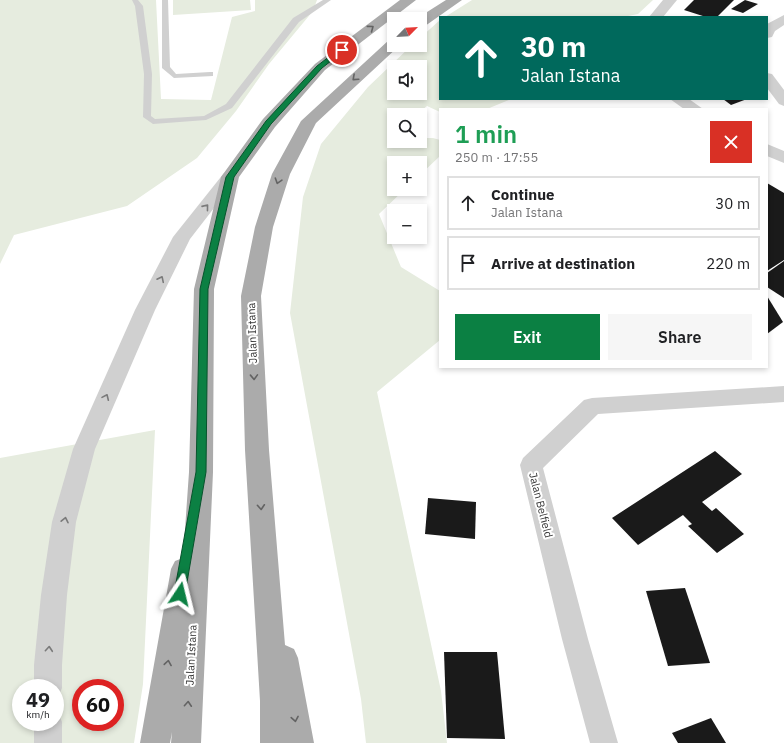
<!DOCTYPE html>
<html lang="en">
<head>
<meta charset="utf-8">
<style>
	body { margin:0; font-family:"IBM Plex Sans",sans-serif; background:#f6f6f6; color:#202124; height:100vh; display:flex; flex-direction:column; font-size:15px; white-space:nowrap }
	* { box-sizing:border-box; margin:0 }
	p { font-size:13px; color:#757577 }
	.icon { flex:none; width:22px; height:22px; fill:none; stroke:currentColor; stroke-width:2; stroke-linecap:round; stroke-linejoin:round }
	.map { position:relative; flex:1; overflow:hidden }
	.side { position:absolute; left:439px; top:108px; width:329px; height:260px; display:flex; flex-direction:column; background:#fff; border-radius:0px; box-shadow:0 2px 6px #0003 }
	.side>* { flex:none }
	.top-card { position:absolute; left:439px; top:16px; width:329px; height:84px; border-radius:0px; box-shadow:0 2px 6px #0003; background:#00695c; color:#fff; overflow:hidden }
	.needle { width:26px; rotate:66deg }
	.controls { position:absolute; left:387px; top:12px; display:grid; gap:8px }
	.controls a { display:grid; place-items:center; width:40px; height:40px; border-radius:0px; background:#fff; box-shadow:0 2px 6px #0003; font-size:20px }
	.speed { position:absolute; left:12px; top:679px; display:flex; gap:8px; font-size:20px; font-weight:700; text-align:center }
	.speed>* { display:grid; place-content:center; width:52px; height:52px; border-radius:50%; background:#fff; box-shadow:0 2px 6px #0003; line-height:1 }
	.speed small { font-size:10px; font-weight:400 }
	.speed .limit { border:6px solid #d22; background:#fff; color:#111 }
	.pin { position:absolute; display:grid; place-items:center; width:34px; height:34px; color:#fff; margin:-17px; border:2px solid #fff; border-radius:50%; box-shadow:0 1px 4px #0007 }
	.me { position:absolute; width:44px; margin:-22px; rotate:10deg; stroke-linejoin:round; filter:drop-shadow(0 0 3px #0008) }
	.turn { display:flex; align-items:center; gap:14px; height:84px; padding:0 16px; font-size:18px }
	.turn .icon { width:52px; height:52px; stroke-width:2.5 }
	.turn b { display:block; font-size:28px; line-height:34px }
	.round { display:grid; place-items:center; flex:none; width:42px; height:42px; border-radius:0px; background:#f6f6f6 }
	.overview { display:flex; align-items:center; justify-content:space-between; height:68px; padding:0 16px }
	h1 { font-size:24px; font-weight:600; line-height:30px; color:#1e9e55 }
	.button { display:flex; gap:8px; margin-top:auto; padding:8px 16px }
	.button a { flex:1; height:46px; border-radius:0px; background:#0b8043; color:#fff; font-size:16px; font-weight:600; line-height:46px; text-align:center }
	.button a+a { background:#f6f6f6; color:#202124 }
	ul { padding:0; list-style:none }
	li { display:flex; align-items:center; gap:12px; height:54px; margin:0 8px 6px; padding:0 8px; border:2px solid #e0e0e0; border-radius:0px }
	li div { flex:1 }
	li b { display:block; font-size:15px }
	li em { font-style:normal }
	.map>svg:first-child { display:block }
</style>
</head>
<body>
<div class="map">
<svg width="784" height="743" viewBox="0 0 784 743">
	<rect width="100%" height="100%" fill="#fff"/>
	<g fill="#e6ecdf" fill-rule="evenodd">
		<polygon points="0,0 156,0 161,99 211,100 232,17 255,11 255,0 317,0 313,11 269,64 236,111 197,158 127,206 14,235 0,264"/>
		<polygon points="173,0 250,0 251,10 173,15"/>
		<polygon points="472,0 653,0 638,14 623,17 445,17"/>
		<path d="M440,20v79h71l-24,10h-47v3l-13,-6 -11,9h-22v18l-7,6h7v2h26v-3h13l7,2v16l-20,19v-12h-26v26h11l-26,25 22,53 39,24v49l-63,52 64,299 6,52h-81l-5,-44 -71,-386 13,-116 18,-53 47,-57 44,-42h8v-7zM394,67h26v26h-26z"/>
		<path d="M155,430l-12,254 -9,59h-134v-285zM21,688h34v34h-34zM81,688h34v34h-34z"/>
	</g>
	<g fill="#1a1a1a">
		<polygon points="694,0 734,0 717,17 706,17 684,10"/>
		<polygon points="745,0 758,4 743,13 731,9"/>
		<polygon points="723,99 747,99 731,105"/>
		<polygon points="767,183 784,193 784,260 767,271"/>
		<polygon points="784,261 784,298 767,287 767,273"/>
		<polygon points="767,296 783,322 767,334"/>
		<polygon points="715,451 742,474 702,502 712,511 716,508 744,534 717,553 688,526 692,524 683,515 638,545 612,518"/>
		<polygon points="428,498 476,502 475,539 425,534"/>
		<polygon points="685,588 710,663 668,666 646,591"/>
		<polygon points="444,652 497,652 505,739 447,738"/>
		<polygon points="711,718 726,743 678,743 672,733"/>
	</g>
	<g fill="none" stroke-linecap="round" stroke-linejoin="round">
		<g fill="#d0d0d0" fill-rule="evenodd">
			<polygon points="132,0 138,0 143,6 152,74 151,116 155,119 204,116 226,104 293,18 323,0 331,0 299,22 232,108 206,120 153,124 143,117 144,74 135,6"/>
			<polygon points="162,0 168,0 170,67 176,74 210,72 213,72 213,76 174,78 162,68"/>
		</g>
		<g fill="#d0d0d0" fill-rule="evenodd">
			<polygon points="663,0 677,0 663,17 649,17"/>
			<polygon points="784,15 784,25 775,31 772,37 767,38 767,24"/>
			<polygon points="767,73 772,74 784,90 784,106 779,104 767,88"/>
			<polygon points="670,99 689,99 703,109 684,109"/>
			<polygon points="767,144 784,151 784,163 767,156"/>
			<polygon points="230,172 236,173 238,177 190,239 155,310 95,449 76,522 67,595 62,665 62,688 58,697 55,699 55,688 34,688 34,665 41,595 52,522 73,449 135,310 173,237 224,173"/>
			<polygon points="784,386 784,402 598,414 543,468 588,639 618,743 590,743 562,639 520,465 523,458 584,400 592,398"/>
			<polygon points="55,711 58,712 62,722 62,743 34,743 34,722 55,722"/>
		</g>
		<g fill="#ababab" fill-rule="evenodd">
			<polygon points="400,0 416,0 325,70 275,127 239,177 214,289 213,472 201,743 171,743 172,732 170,743 140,743 171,569 175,561 183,558 189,472 194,289 221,177 263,119 315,64"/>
			<polygon points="446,0 462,0 425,26 420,27 420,19 416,19"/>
			<polygon points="394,39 394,45 400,45 399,46 316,123 290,174 273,227 261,296 269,450 285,645 294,649 298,658 314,743 260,743 260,701 245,450 241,296 255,227 272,174 301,121 389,40"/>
		</g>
	</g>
	<defs><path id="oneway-chevron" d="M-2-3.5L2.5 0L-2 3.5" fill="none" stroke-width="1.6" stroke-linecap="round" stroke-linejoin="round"/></defs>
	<g stroke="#636363">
		<use href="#oneway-chevron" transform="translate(371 28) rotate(-37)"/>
		<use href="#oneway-chevron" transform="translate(355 78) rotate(138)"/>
		<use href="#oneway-chevron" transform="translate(278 181) rotate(108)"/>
		<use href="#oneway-chevron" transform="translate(254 377) rotate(88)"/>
		<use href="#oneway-chevron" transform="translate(261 507) rotate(86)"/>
		<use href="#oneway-chevron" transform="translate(168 663) rotate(-81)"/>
		<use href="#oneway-chevron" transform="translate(188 704) rotate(-86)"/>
		<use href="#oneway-chevron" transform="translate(295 719) rotate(80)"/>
	</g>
	<g stroke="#7a7a7a">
		<use href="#oneway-chevron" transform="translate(206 207) rotate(-51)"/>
		<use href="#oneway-chevron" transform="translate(161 279) rotate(-64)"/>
		<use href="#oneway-chevron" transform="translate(106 397) rotate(-66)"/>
		<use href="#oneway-chevron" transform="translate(65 520) rotate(-78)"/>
		<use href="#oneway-chevron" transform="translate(49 649) rotate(-85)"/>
	</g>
	<polygon fill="#0b8043" stroke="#07532c" points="339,49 345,50 322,68 271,124 234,177 208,289 206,472 185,594 183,598 180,600 176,598 174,594 196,472 200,289 226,177 266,121 317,66"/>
	<g text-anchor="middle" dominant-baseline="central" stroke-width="4" stroke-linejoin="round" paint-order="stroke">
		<g font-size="11" fill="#333" stroke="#fff">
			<text transform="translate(252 333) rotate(-92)">Jalan Istana</text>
			<text transform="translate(541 505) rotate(76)">Jalan Belfield</text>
			<text transform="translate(191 655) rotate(-87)">Jalan Istana</text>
		</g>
	</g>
</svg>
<div class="controls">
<a><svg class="needle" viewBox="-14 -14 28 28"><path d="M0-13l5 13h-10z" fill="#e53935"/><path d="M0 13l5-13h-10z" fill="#757577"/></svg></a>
<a><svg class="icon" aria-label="sound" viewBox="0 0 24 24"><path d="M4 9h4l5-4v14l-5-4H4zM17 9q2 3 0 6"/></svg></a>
<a><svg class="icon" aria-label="search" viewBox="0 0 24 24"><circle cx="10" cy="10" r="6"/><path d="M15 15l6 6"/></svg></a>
<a>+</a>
<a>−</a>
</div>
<div class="speed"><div>49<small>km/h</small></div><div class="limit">60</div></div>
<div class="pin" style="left:342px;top:50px;background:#d93025"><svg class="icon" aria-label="arrive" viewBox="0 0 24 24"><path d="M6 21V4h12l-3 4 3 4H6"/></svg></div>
<svg class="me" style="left:180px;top:594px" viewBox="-20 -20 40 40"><path d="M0-17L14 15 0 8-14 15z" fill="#0b8043" stroke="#fff" stroke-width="4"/></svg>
<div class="top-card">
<div class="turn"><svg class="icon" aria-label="ahead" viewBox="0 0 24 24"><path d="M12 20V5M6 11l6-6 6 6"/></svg><div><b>30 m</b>Jalan Istana</div></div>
</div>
<section class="side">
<div class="overview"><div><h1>1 min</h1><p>250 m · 17:55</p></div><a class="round" style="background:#d93025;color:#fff"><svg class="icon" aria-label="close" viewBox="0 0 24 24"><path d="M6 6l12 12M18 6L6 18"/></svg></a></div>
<ul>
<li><svg class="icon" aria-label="ahead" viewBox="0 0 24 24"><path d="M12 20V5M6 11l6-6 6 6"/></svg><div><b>Continue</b><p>Jalan Istana</p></div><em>30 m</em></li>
<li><svg class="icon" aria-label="arrive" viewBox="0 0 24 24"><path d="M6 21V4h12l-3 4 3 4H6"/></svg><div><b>Arrive at destination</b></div><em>220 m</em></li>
</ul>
<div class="button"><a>Exit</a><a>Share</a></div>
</section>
</div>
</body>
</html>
